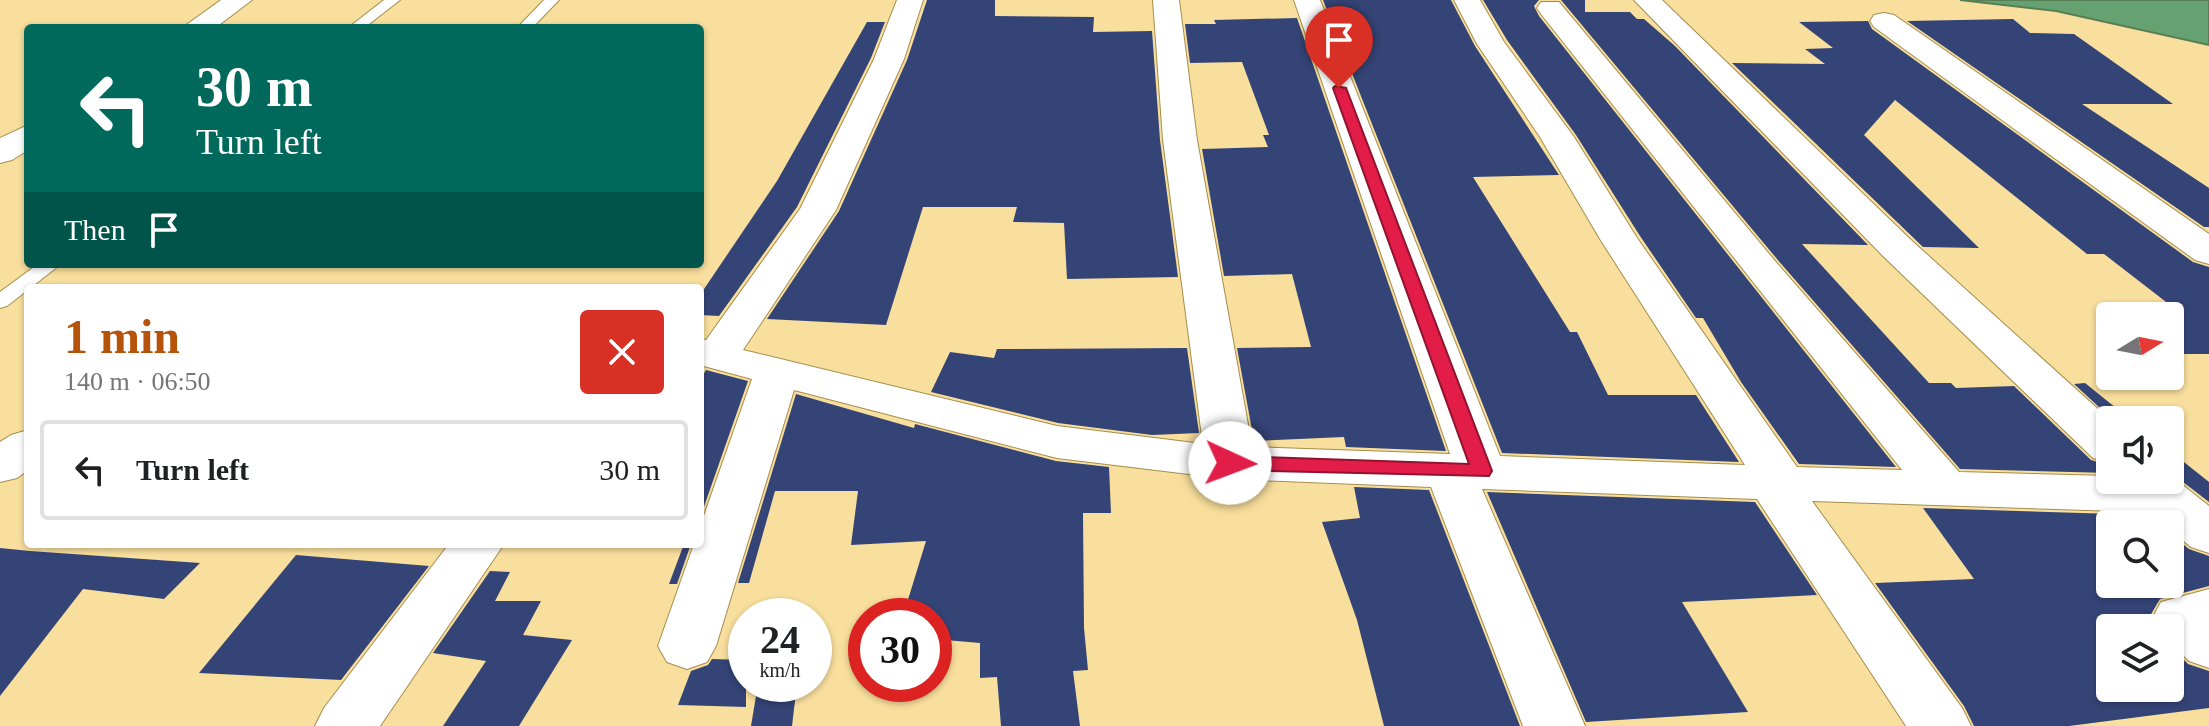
<!DOCTYPE html>
<html lang="en">
<head>
<meta charset="utf-8">
<style>
	body { margin:0; font-family:"Times New Roman",serif; background:#f6f6f6; color:#202124; height:100vh; display:flex; flex-direction:column; font-size:30px; white-space:nowrap }
	* { box-sizing:border-box; margin:0 }
	p { font-size:26px; color:#757577 }
	.icon { flex:none; width:44px; height:44px; fill:none; stroke:currentColor; stroke-width:2; stroke-linecap:round; stroke-linejoin:round }
	.map { position:relative; flex:1; overflow:hidden }
	.details { position:absolute; left:24px; top:284px; width:680px; height:264px; display:flex; flex-direction:column; background:#fff; border-radius:8px; box-shadow:0 2px 6px #0004 }
	.details>* { flex:none }
	.banner { position:absolute; left:24px; top:24px; width:680px; height:244px; border-radius:8px; box-shadow:0 2px 6px #0004; background:#00695c; color:#fff; overflow:hidden }
	.needle { width:52px; rotate:80deg }
	.fabs { position:absolute; left:2096px; top:302px; display:grid; gap:16px }
	.fabs a { display:grid; place-items:center; width:88px; height:88px; border-radius:8px; background:#fff; box-shadow:0 2px 6px #0004; font-size:40px }
	.speed { position:absolute; left:728px; top:598px; display:flex; gap:16px; font-size:40px; font-weight:700; text-align:center }
	.speed>* { display:grid; place-content:center; width:104px; height:104px; border-radius:50%; background:#fff; box-shadow:0 2px 6px #0004; line-height:1 }
	.speed small { font-size:20px; font-weight:400 }
	.speed .limit { border:12px solid #d22; background:#fff; color:#111 }
	.pin { position:absolute; display:grid; place-items:center; width:68px; height:68px; color:#fff; margin:-82px -34px; border-radius:50% 50% 50% 0; rotate:-45deg; box-shadow:0 0 8px #0007 }
	.pin .icon { rotate:45deg }
	.me { position:absolute; width:88px; margin:-44px; rotate:92deg; stroke-linejoin:round; filter:drop-shadow(0 0 6px #0008) }
	.turn { display:flex; align-items:center; gap:28px; height:168px; padding:0 40px; font-size:36px }
	.turn .icon { width:104px; height:104px; stroke-width:2.5 }
	.turn b { display:block; font-size:56px; line-height:68px }
	.then { display:flex; align-items:center; height:76px; padding:0 40px; background:#0003; gap:16px; font-size:30px }
	.round { display:grid; place-items:center; flex:none; width:84px; height:84px; border-radius:8px; background:#f6f6f6 }
	.overview { display:flex; align-items:center; justify-content:space-between; height:136px; padding:0 40px }
	h1 { font-size:48px; font-weight:600; line-height:60px; color:#b45309 }
	ul { padding:0; list-style:none }
	li { display:flex; align-items:center; gap:24px; height:100px; margin:0 16px 12px; padding:0 24px; border:4px solid #e0e0e0; border-radius:8px }
	li div { flex:1 }
	li b { display:block; font-size:30px }
	li em { font-style:normal }
	.map>svg:first-child { display:block }
</style>
</head>
<body>
<div class="map">
<svg width="2209" height="726" viewBox="0 0 2209 726">
	<rect width="100%" height="100%" fill="#f9df9d"/>
	<polygon fill="#66a171" stroke="#587e54" stroke-width="2" points="1960,0 2209,0 2209,45 2056,11"/>
	<g fill="#344477">
		<polygon points="927,0 995,0 995,16 1094,17 1093,32 1152,31 1160,140 1178,277 1067,279 1064,223 1013,222 1017,207 923,207 886,325 767,319 839,211 907,60"/>
		<polygon points="1323,0 1451,0 1475,46 1559,175 1473,177 1570,332 1577,332 1608,395 1696,395 1739,462 1502,453"/>
		<polygon points="1483,0 1539,0 1534,6 1539,16 1896,467 1799,464 1741,382 1703,318 1696,318 1640,236 1576,135 1507,40"/>
		<polygon points="1561,0 1585,0 1585,12 1630,12 1637,19 1644,19 1675,46 1868,245 1802,244 1929,383 1951,383 1956,388 2014,386 2091,460 2110,466 2110,473 1960,469 1777,259"/>
		<polygon points="1297,18 1446,451 1346,447 1344,437 1254,441 1237,348 1311,347 1292,274 1224,276 1202,149 1268,147 1263,135 1269,135 1242,62 1190,63 1185,24 1216,24 1214,20"/>
		<polygon points="2013,19 2030,33 2074,34 2173,104 2082,104 2209,188 2209,227 2204,227 1907,21"/>
		<polygon points="1868,21 1872,29 2193,262 2209,267 2209,354 2170,354 2170,305 2104,254 2087,254 1895,100 1864,135 1979,248 1923,247 1732,63 1825,64 1805,49 1833,48 1799,22"/>
		<polygon points="867,22 885,22 871,58 797,207 719,316 700,315 700,295 777,181"/>
		<polygon points="1187,348 1199,433 1152,435 1058,423 931,392 950,352 994,358 997,349"/>
		<polygon points="706,370 748,381 700,518 700,380"/>
		<polygon points="2085,383 2131,420 2113,420 2074,384"/>
		<polygon points="796,394 914,428 915,424 1056,461 1109,467 1111,513 1083,513 1084,628 1088,670 1073,671 1080,726 1001,726 997,677 980,678 980,643 934,639 934,616 903,616 926,541 851,545 858,491 775,491 749,583 738,583"/>
		<polygon points="2170,451 2209,482 2209,502 2170,472"/>
		<polygon points="1354,487 1429,490 1520,726 1384,726 1357,620 1322,522 1360,518"/>
		<polygon points="1487,492 1755,502 1817,595 1682,602 1748,712 1586,722"/>
		<polygon points="1923,508 2148,515 2158,524 2110,524 2110,584 2170,584 2170,534 2189,549 2209,556 2209,586 2160,599 2150,616 2156,628 2110,628 2110,688 2170,688 2170,646 2188,664 2209,671 2209,708 2069,726 1974,726 1964,706 1875,583 1974,579"/>
		<polygon points="684,544 691,544 677,584 669,584"/>
		<polygon points="0,548 30,551 200,563 164,599 83,589 0,696"/>
		<polygon points="296,555 429,566 341,680 199,673"/>
		<polygon points="490,571 510,572 495,601 541,601 523,635 572,640 519,726 443,726 486,661 433,653"/>
		<polygon points="712,659 746,660 746,707 678,705 691,671 708,665"/>
		<polygon points="758,684 797,684 792,726 751,726"/>
	</g>
	<g fill="none" stroke-linecap="round" stroke-linejoin="round">
		<defs>
			<g id="service">
				<polygon points="384,0 400,0 364,28 348,28"/>
				<polygon points="544,0 559,0 532,28 517,28"/>
				<polygon points="38,264 61,264 7,306 0,308 0,292"/>
			</g>
			<g id="minor">
				<polygon points="221,0 252,0 215,28 182,28"/>
				<polygon points="897,0 923,0 904,59 836,210 743,350 1057,426 1203,444 1163,140 1153,0 1179,0 1197,140 1252,447 1450,454 1294,0 1320,0 1500,456 1745,465 1600,239 1540,137 1477,44 1454,0 1480,0 1504,42 1574,137 1637,238 1797,467 1902,470 1541,14 1537,8 1541,2 1559,2 1775,261 1959,472 2110,476 2110,480 2170,480 2170,475 2209,506 2209,553 2191,547 2170,530 2170,524 2163,524 2149,512 1812,501 1962,708 1971,726 1906,726 1757,499 1482,489 1585,726 1523,726 1431,487 1230,479 1057,458 794,390 716,646 707,662 687,669 667,662 658,646 694,544 700,544 700,527 752,379 700,365 700,339 706,340 800,209 874,59"/>
				<polygon points="1634,0 1662,0 1911,240 2110,420 2110,463 2093,458 1883,256"/>
				<polygon points="1884,13 1894,15 2209,234 2209,264 2195,260 1874,27 1870,21 1874,15"/>
				<polygon points="28,125 28,150 12,160 0,163 0,138"/>
				<polygon points="28,430 28,470 17,478 0,482 0,442 11,435"/>
				<polygon points="449,544 504,544 380,726 315,726 324,708"/>
				<polygon points="2209,589 2209,668 2189,661 2170,642 2170,628 2159,628 2153,617 2161,602"/>
			</g>
		</defs>
		<use href="#service" stroke="#a68d4d" stroke-width="2"/>
		<use href="#minor" stroke="#a68d4d" stroke-width="2"/>
		<use href="#service" fill="#fff" fill-rule="evenodd"/>
		<use href="#minor" fill="#fff" fill-rule="evenodd"/>
	</g>
	<polygon fill="#e11d48" stroke="#92132f" stroke-width="2" points="1335,86 1346,88 1492,471 1489,476 1230,470 1220,463 1230,456 1469,464 1333,88"/>
</svg>
<div class="fabs">
<a><svg class="needle" viewBox="-14 -14 28 28"><path d="M0-13l5 13h-10z" fill="#e53935"/><path d="M0 13l5-13h-10z" fill="#757577"/></svg></a>
<a><svg class="icon" aria-label="sound" viewBox="0 0 24 24"><path d="M4 9h4l5-4v14l-5-4H4zM17 9q2 3 0 6"/></svg></a>
<a><svg class="icon" aria-label="search" viewBox="0 0 24 24"><circle cx="10" cy="10" r="6"/><path d="M15 15l6 6"/></svg></a>
<a><svg class="icon" aria-label="layers" viewBox="0 0 24 24"><path d="M12 4l9 5-9 5-9-5zM3 14l9 5 9-5"/></svg></a>
</div>
<div class="speed"><div>24<small>km/h</small></div><div class="limit">30</div></div>
<div class="pin" style="left:1339px;top:88px;background:#d93025"><svg class="icon" aria-label="arrive" viewBox="0 0 24 24"><path d="M6 21V4h12l-3 4 3 4H6"/></svg></div>
<svg class="me" style="left:1230px;top:463px" viewBox="-20 -20 40 40"><circle r="19" fill="#fff"/><path d="M0-13L10 11 0 6-10 11z" fill="#e11d48"/></svg>
<div class="banner">
<div class="turn"><svg class="icon" aria-label="left" viewBox="0 0 24 24"><path d="M17 20v-9H6M10 6l-5 5 5 5"/></svg><div><b>30 m</b>Turn left</div></div>
<div class="then">Then<svg class="icon" aria-label="arrive" viewBox="0 0 24 24"><path d="M6 21V4h12l-3 4 3 4H6"/></svg></div>
</div>
<section class="details">
<div class="overview"><div><h1>1 min</h1><p>140 m · 06:50</p></div><a class="round" style="background:#d93025;color:#fff"><svg class="icon" aria-label="close" viewBox="0 0 24 24"><path d="M6 6l12 12M18 6L6 18"/></svg></a></div>
<ul>
<li><svg class="icon" aria-label="left" viewBox="0 0 24 24"><path d="M17 20v-9H6M10 6l-5 5 5 5"/></svg><div><b>Turn left</b></div><em>30 m</em></li>
</ul>
</section>
</div>
</body>
</html>
